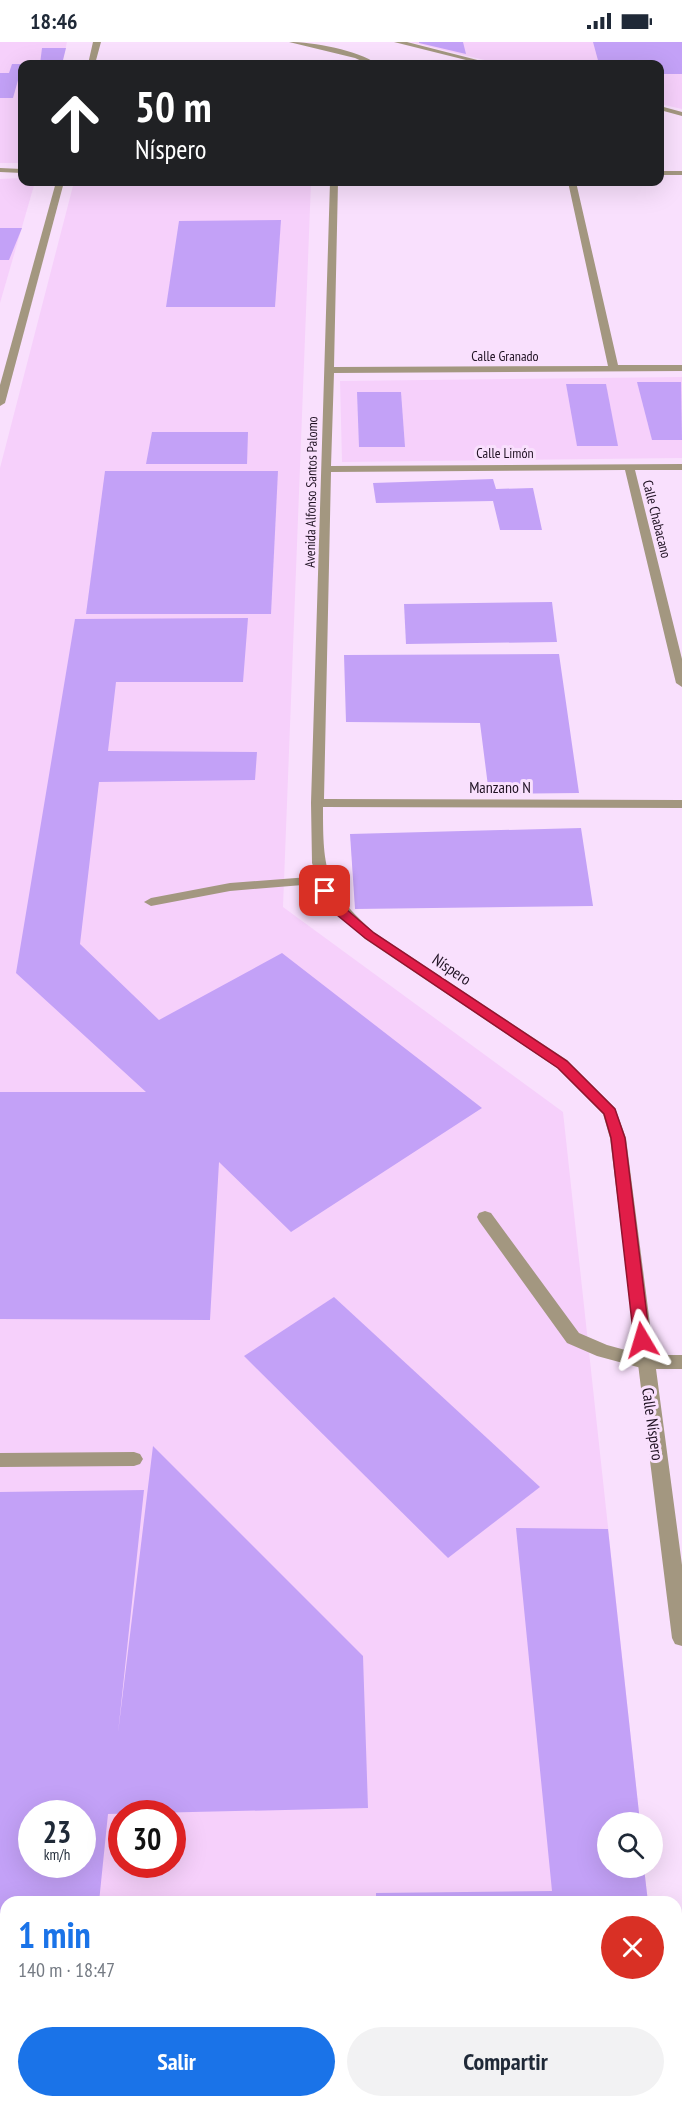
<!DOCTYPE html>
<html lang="es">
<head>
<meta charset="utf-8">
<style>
	body { margin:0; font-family:"PT Sans Narrow",sans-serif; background:#f2f2f3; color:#1f2937; height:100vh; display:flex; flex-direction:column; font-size:22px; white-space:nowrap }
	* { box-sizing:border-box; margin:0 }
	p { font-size:20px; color:#747a83 }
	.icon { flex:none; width:33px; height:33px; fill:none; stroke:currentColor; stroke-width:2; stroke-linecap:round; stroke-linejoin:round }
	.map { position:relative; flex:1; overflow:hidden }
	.sheet { position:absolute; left:0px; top:1854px; width:682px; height:212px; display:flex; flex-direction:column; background:#fff; border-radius:18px 18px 0 0; box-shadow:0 6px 24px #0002 }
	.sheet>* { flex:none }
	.hud { position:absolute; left:18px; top:18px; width:646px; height:126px; border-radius:12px; box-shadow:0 6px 24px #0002; background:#202124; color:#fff; overflow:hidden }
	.controls { position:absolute; left:597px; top:1770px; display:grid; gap:12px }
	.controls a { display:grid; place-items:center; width:66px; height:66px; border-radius:50%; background:#fff; box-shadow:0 6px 24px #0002; font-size:30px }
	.speed { position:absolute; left:18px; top:1758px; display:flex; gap:12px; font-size:30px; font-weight:700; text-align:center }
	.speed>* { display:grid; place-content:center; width:78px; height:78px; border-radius:50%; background:#fff; box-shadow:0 6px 24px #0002; line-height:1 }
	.speed small { font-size:15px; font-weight:400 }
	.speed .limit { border:9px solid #d22; background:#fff; color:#111 }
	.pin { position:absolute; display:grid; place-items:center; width:51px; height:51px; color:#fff; margin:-26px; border-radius:12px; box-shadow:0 3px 9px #0006 }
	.me { position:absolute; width:66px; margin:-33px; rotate:353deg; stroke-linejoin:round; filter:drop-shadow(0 0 4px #0008) }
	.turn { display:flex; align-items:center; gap:21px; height:126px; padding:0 18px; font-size:27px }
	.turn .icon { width:78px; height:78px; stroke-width:2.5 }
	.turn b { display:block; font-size:42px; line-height:51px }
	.round { display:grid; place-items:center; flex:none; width:63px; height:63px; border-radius:32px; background:#f2f2f3 }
	.summary { display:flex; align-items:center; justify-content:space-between; height:102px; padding:0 18px }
	h1 { font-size:36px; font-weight:600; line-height:45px; color:#1a73e8 }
	.action { display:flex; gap:12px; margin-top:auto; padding:12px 18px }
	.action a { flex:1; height:69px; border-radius:36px; background:#1a73e8; color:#fff; font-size:24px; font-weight:600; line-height:69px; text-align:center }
	.action a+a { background:#f2f2f3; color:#1f2937 }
	.status { display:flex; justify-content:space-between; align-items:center; height:42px; padding:0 30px; background:#fff; direction:ltr }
	.status svg { height:16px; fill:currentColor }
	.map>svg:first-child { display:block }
</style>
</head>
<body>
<div class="status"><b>18:46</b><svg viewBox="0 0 49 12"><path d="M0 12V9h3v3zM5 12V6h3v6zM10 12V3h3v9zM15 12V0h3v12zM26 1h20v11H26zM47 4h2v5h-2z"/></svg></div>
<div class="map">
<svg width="682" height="2065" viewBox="0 0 682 2065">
	<rect width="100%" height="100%" fill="#f9e0fd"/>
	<g fill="#f6d0fb" fill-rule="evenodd">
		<polygon points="0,0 67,0 62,22 22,22 22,121 0,121"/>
		<polygon points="410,0 682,0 682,67 660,62 660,22 501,22"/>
		<polygon points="22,136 22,140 35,140 0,261 0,137"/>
		<path d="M74,140h237l-28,725 280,205 77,710h-32v46h36l4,34h-642v200h664v5h-670v-1639zM32,1772h50v50h-50zM122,1772h50v50h-50z"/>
		<polygon points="682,335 682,416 342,420 340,339"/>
	</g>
	<polygon fill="#f5b5ff" points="112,19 338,19 338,22 111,22"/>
	<g fill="#c3a1f7" fill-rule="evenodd">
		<polygon points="463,0 466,12 419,1 419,0"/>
		<polygon points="593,0 682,0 682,32 660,32 660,22 599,22"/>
		<polygon points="42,6 66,6 62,22 40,22"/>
		<polygon points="12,22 22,22 22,31 20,31 13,56 0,56 0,31 9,31"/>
		<polygon points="281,178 275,265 166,265 179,179"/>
		<polygon points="0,186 22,186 9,218 0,218"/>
		<polygon points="637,340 681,340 682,398 652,398"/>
		<polygon points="566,342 606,342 618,404 577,404"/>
		<polygon points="357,350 401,350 405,405 359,405"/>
		<polygon points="152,390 248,390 247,422 146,422"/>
		<polygon points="105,429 278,429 271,572 86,572"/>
		<polygon points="493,437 496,447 533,446 542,488 500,488 493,459 376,461 373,441"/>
		<polygon points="552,560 557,600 406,602 404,562"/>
		<polygon points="248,576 243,640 116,640 108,709 257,710 255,738 99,740 80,902 159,978 282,911 482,1066 291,1190 219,1120 210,1278 0,1277 0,1050 146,1050 16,931 75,577"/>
		<polygon points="559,612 579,751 489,752 480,681 346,680 344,613"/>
		<polygon points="581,786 593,864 355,867 350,792"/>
		<polygon points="334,1255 540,1445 448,1516 244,1314"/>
		<path d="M153,1404l210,210 5,152 -260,6 -9,88h-93v200h72l-1,5h-77v-615l144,-2 -26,243zM32,1772h50v50h-50z"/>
		<polygon points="516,1486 608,1487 640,1780 608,1780 608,1826 644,1826 648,1860 376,1860 376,1851 552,1849"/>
		<rect x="379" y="2060" width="291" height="5"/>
	</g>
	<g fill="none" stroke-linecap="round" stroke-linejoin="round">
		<g fill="#a39780" fill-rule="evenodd">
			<path d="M289,0c24,0 69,8 88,22h-9l-13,-6z"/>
			<polygon points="322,834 329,838 327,841 230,849 151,864 144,860 151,856 230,841"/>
			<polygon points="485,1169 491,1171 579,1291 607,1303 651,1315 654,1320 651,1325 645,1327 597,1314 567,1301 479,1179 477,1175 479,1171"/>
			<polygon points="134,1410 140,1412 143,1417 140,1422 134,1424 0,1425 0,1411"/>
		</g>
		<g fill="#a39780" fill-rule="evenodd">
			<polygon points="93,0 101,0 95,22 88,22"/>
			<polygon points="394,0 407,0 493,22 482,22"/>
			<polygon points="660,64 682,70 682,74 660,68"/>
			<polygon points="0,126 22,127 22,131 0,130"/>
			<rect x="660" y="129" width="22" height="4"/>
			<polygon points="56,140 64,140 5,361 0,364 0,343"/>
			<path d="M330,140h8l-4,185 274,-1 -40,-184h8l42,183h64v6l-348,2 -3,93 351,-2v6h-47l47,189v28l-6,-4 -51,-213 -294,2 -7,327 358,1v8l-359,-1c0,64 2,82 52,126l192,127 48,48 11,30 28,217h28v14h-26l26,196v81l-7,-2 -3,-6 -62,-500 -7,-24 -46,-46 -192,-129 -32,-31 -11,-16 -10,-29 -1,-60z"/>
		</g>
	</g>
	<polygon fill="#e11d48" stroke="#92132f" stroke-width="1.5" points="325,845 330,846 346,867 374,891 567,1019 615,1067 625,1096 650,1298 647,1302 642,1304 634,1298 611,1096 604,1072 558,1026 365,896 337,873 319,849"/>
	<g text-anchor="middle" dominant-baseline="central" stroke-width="6" stroke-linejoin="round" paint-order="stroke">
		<g font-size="14" fill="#1f1122" stroke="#f9e0fd">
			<text x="505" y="314">Calle Granado</text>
			<text x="505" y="411">Calle Limón</text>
			<text transform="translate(311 450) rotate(-89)">Avenida Alfonso Santos Palomo</text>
			<text transform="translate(657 477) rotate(76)">Calle Chabacano</text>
		</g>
		<g font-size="16" fill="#1f1122" stroke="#f9e0fd">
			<text x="500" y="745">Manzano N</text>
			<text transform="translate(452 927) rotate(34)">Níspero</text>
			<text transform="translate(653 1382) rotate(82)">Calle Níspero</text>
		</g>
	</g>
</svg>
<div class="controls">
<a><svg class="icon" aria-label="search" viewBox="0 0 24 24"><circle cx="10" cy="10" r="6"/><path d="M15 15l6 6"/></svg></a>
</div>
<div class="speed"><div>23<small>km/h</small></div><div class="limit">30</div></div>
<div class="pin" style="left:325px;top:849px;background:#d93025"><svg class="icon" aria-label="arrive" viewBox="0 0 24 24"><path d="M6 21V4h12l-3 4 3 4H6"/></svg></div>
<svg class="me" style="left:642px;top:1298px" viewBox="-20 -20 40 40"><path d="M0-17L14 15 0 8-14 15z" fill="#e11d48" stroke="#fff" stroke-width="4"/></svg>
<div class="hud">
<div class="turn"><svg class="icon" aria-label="ahead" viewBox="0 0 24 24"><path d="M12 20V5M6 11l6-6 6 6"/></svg><div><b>50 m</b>Níspero</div></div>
</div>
<section class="sheet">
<div class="summary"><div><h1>1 min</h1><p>140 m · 18:47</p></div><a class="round" style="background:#d93025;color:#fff"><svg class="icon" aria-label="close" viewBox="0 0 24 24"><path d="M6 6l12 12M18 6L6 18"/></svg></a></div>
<div class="action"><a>Salir</a><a>Compartir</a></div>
</section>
</div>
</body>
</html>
